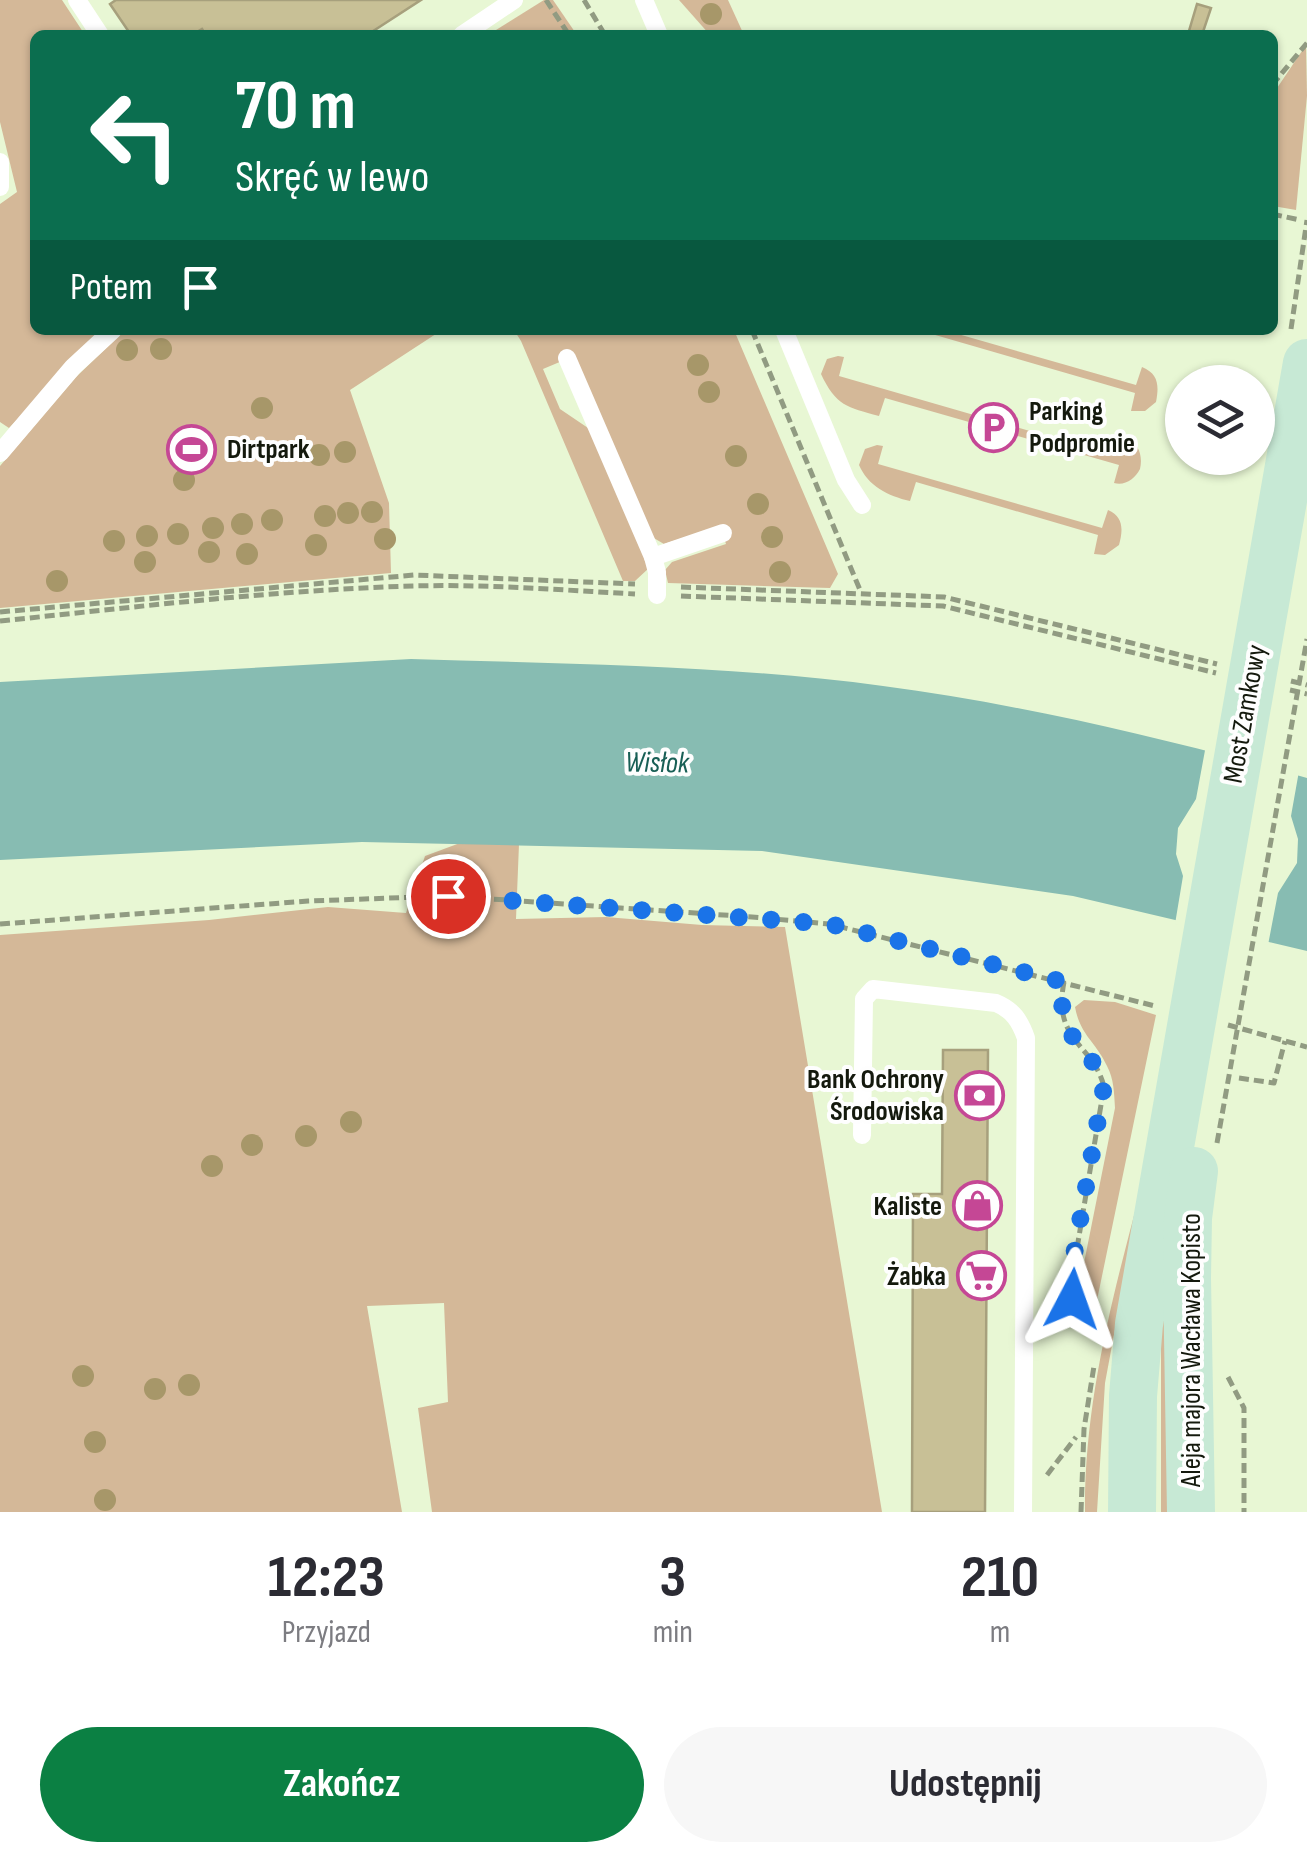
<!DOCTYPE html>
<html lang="pl">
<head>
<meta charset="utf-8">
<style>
	body { margin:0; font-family:"Sofia Sans Condensed",sans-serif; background:#f7f7f7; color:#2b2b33; height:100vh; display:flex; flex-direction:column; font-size:38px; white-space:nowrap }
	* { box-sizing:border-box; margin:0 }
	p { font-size:32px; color:#7c7c81 }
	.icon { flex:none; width:55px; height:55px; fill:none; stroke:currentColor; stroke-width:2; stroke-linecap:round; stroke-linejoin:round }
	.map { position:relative; height:1512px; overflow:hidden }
	.drawer { display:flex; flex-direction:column; background:#fff; flex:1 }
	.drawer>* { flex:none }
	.banner { position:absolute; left:30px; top:30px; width:1248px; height:305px; border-radius:15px; box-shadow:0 2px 8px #0004; background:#0b6e4f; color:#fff; overflow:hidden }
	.fabs { position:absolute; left:1165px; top:365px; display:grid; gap:20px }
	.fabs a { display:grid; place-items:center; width:110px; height:110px; border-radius:50%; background:#fff; box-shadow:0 2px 8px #0004; font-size:50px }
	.pin { position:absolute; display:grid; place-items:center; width:85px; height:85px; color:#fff; margin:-42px; border:5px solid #fff; border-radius:50%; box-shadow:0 2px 10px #0007 }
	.me { position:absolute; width:110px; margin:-55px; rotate:4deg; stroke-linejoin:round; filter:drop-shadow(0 0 8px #0008) }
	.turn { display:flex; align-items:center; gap:35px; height:210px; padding:0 40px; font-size:45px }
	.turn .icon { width:130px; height:130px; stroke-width:2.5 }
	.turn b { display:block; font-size:70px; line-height:85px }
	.then { display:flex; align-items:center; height:95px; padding:0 40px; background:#0003; gap:20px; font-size:38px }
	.eta { display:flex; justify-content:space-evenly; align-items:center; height:170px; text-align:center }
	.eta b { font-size:60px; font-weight:700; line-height:70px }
	.action { display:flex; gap:20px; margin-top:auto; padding:20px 40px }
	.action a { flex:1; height:115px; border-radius:60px; background:#0b8043; color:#fff; font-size:40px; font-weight:700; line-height:115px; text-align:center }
	.action a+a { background:#f7f7f7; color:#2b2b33 }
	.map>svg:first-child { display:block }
</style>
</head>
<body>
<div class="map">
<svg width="1307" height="1512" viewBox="0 0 1307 1512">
	<rect width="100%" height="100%" fill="#e8f7d4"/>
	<g fill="#d4b898">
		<polygon points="0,0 62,0 85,35 35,35 35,330 104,330 9,428 0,422 0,204 17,192 0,122"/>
		<polygon points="544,0 553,0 577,35 488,35"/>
		<polygon points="679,0 728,0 744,35 710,35"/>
		<polygon points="1306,45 1307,96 1296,210 1273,206 1273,94"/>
		<polygon points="125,330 442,330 350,390 389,503 391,573 0,608 0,466 76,377"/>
		<polygon points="514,330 734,330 838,574 830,588 668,583 665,570 672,562 726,544 720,526 664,544 652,537 574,356 543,369 560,409 591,430 649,568 635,581 623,581 521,341"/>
		<path d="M918,330h26l192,55 6,-18c17,7 17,19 14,35l-11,9h-14l4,-18z"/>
		<path d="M838,356l6,1 -5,19 260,75 21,5 5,-18c14,4 18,18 15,31 -5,10 -15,17 -26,14l5,-18 -234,-67 -6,18c-32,-9 -43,-10 -58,-42l6,-15z"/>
		<path d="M877,445l6,1 -5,18 224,64 6,-18c16,7 15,20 11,35l-14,10 -11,-1 4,-19 -182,-53 -6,19c-22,-5 -42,-15 -51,-36l6,-16z"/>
		<polygon points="460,843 519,844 516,919 606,917 702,925 785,927 882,1512 432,1512 418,1408 448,1402 444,1303 367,1306 402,1512 0,1512 0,935 209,920 328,907 406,913 425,856"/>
		<path d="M1084,1000l31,2 41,13 -60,290 -4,3 -9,-7 -4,-13 36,-180c-1,-15 -1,-29 -8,-42 -11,-24 -27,-31 -32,-59z"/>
		<path d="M1141,1189l-36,194 -8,129h-12c-1,-110 28,-217 56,-323z"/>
		<polygon points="1166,1292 1173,1512 1161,1512 1161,1297"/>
	</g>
	<path fill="#87bcb2" d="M411,659c157,5 316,6 472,27 143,19 285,53 424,92v173l-234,-55 -311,-45 -400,-9 -362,18v-178z"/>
	<polygon fill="#e8f7d4" points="1206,745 1299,771 1291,816 1298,839 1297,863 1278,893 1268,945 1175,924 1183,876 1176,854 1178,828 1196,799"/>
	<g fill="#c8c096" stroke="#a7a07d" stroke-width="2.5">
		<polygon points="116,0 421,0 367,35 206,35 202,29 192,35 131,35 110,4"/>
		<polygon points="1197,4 1211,8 1202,35 1189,31"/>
		<polygon points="943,1050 988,1050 985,1512 912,1512 913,1194 942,1194"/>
	</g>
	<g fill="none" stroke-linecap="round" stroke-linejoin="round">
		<g stroke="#919b82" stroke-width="5" stroke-dasharray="10 5" stroke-linecap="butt">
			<polyline points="546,0 569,35"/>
			<polyline points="584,0 605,35"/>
			<polyline points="1272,85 1307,43"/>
			<polyline points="1272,214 1300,220"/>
			<polyline points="1291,329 1307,220"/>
			<polyline points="752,330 860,590"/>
			<polyline points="681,587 944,597 1217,664"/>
			<polyline points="681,596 943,606 1216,673"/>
			<polyline points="0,612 414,575 635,584"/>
			<path d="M0,621c137,-14 275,-31 413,-35 74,-2 148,4 222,8"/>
			<polyline points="1291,681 1307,685"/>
			<polyline points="1290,690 1307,694"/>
			<polyline points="0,924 308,901 448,896 752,917 829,924 1155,1006"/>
			<path d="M1064,982c-12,60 30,62 40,105l-34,203c5,19 15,25 34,30"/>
			<polyline points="1228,1025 1307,1047"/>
			<polyline points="1239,1078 1274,1083 1285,1041"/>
			<polyline points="1217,1143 1307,639"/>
			<polyline points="1228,1377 1244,1408 1244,1512"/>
			<polyline points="1047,1475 1076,1437"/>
			<polyline points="1081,1512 1084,1429 1094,1366"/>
		</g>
		<g stroke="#fff" stroke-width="18">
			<polyline points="77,0 100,35"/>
			<polyline points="644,0 659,35"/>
			<polyline points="462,35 514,0"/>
			<polyline points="0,162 0,187"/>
			<polyline points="784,330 846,480 862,505"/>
			<polyline points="567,358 653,557 657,572 657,595"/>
			<polyline points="0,453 73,367 113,330"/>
			<polyline points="653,557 723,533"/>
			<path d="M862,1135l2,-136 9,-10 123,14c17,7 24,18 30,35l-3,474"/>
		</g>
		<g stroke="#c7e9d5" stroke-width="48">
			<polyline points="1132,1512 1133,1396 1139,1324 1307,363"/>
			<polyline points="1191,1512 1187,1278 1188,1218 1194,1171"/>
		</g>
	</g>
	<g fill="#a79769">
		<circle cx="711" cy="14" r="11"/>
		<circle cx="161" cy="349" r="11"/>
		<circle cx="127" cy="350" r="11"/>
		<circle cx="698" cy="365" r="11"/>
		<circle cx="709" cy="392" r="11"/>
		<circle cx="262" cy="408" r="11"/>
		<circle cx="345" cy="452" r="11"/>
		<circle cx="319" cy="455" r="11"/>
		<circle cx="736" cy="456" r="11"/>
		<circle cx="184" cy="480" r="11"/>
		<circle cx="758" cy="504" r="11"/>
		<circle cx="372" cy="512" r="11"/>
		<circle cx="348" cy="513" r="11"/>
		<circle cx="325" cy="516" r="11"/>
		<circle cx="272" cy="520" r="11"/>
		<circle cx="242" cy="524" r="11"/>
		<circle cx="213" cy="528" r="11"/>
		<circle cx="178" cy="534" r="11"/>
		<circle cx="147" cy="536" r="11"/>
		<circle cx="772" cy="537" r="11"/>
		<circle cx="385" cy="539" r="11"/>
		<circle cx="114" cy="541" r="11"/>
		<circle cx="316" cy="545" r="11"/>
		<circle cx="209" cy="552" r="11"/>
		<circle cx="247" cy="554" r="11"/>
		<circle cx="145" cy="562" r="11"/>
		<circle cx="780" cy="572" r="11"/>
		<circle cx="57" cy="581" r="11"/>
		<circle cx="351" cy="1122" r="11"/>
		<circle cx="306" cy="1136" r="11"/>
		<circle cx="252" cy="1145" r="11"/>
		<circle cx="212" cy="1166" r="11"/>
		<circle cx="83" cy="1376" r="11"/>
		<circle cx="189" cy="1385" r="11"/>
		<circle cx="155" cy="1389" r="11"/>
		<circle cx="95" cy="1442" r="11"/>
		<circle cx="105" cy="1500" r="11"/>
	</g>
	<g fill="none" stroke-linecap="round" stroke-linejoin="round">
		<path stroke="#1a73e8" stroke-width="18" stroke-dasharray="0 32.4" d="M448,896l382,28 234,58c-11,60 29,62 40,104l-34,191 2,22"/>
	</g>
	<defs>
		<symbol id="parking-ring" viewBox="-11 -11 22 22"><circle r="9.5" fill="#fefefe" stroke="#c54795" stroke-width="1.5"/><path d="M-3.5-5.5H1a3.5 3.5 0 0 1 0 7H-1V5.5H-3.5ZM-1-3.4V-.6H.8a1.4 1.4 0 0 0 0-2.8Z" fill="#c54795"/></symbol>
		<symbol id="stadium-ring" viewBox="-11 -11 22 22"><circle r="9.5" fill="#fefefe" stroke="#c54795" stroke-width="1.5"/><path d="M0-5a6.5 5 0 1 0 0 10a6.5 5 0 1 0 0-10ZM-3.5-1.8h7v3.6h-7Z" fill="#c54795"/></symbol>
		<symbol id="bank-ring" viewBox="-11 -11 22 22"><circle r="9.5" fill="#fefefe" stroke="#c54795" stroke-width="1.5"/><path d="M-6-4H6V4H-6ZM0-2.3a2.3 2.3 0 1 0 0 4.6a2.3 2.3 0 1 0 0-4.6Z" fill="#c54795"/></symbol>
		<symbol id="shop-ring" viewBox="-11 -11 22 22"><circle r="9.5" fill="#fefefe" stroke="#c54795" stroke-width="1.5"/><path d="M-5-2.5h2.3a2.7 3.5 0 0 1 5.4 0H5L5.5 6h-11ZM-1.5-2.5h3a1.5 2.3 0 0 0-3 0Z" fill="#c54795"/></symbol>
		<symbol id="supermarket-ring" viewBox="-11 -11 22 22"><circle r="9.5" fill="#fefefe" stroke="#c54795" stroke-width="1.5"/><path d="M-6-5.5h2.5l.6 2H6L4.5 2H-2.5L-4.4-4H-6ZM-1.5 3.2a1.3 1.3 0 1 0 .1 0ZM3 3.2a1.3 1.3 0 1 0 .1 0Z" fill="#c54795"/></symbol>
	</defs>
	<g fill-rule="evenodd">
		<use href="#parking-ring" x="966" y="400" width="55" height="55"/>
		<use href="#stadium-ring" x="164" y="422" width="55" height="55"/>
		<use href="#bank-ring" x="952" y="1068" width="55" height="55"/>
		<use href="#shop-ring" x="950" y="1178" width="55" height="55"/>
		<use href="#supermarket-ring" x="954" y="1248" width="55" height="55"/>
	</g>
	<g text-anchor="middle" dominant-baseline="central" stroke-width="8" stroke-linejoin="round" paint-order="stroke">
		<g font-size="28" font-weight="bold" fill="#14190d" stroke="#fefefe" text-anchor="end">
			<text x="1029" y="411" text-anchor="start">Parking<tspan x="1029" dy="32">Podpromie</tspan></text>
			<text x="227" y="449" text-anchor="start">Dirtpark</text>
			<text x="944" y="1079">Bank Ochrony<tspan x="944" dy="32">Środowiska</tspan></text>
			<text x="942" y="1206">Kaliste</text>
			<text x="946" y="1276">Żabka</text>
		</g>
		<g font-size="28" fill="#14190d" stroke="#fefefe">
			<text transform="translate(1245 714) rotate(-80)">Most Zamkowy</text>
			<text transform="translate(1191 1350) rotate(-90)">Aleja majora Wacława Kopisto</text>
		</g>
		<g font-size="30" font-style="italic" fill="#185f55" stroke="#fefefe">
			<text transform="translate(657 763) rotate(1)">Wisłok</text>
		</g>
	</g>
</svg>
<div class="fabs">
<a><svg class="icon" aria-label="layers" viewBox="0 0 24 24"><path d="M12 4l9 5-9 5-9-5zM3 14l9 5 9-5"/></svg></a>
</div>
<div class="pin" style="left:448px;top:896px;background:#d93025"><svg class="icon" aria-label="arrive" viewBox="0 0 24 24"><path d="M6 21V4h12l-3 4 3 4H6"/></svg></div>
<svg class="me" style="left:1072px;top:1299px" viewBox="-20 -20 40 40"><path d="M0-17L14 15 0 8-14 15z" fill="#1a73e8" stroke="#fff" stroke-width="4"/></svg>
<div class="banner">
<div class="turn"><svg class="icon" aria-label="left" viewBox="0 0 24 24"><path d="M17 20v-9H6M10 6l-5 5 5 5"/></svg><div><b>70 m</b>Skręć w lewo</div></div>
<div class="then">Potem<svg class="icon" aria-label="arrive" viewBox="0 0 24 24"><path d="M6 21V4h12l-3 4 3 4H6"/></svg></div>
</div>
</div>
<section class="drawer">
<div class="eta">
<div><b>12:23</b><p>Przyjazd</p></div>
<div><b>3</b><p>min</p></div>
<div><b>210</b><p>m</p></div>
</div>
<div class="action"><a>Zakończ</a><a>Udostępnij</a></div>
</section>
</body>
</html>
